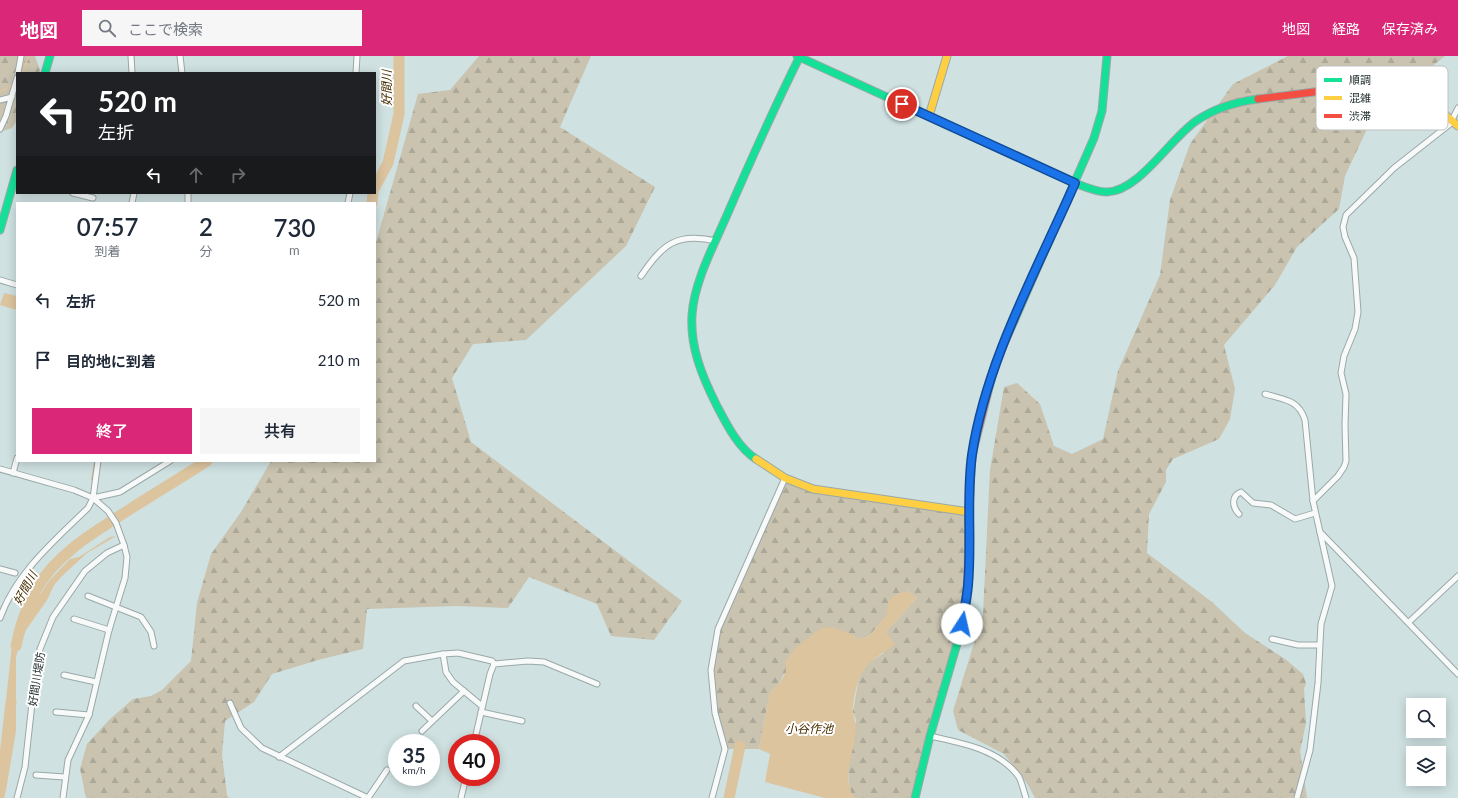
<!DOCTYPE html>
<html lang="ja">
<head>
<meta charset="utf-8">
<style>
	body { margin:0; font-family:Lato,"Noto Sans JP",sans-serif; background:#f6f6f7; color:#1f2937; height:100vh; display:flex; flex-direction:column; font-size:15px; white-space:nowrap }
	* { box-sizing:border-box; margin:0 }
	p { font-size:13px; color:#747a83 }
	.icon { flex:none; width:22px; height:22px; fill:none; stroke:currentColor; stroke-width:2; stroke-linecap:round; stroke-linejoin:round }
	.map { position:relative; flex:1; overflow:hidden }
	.drawer { position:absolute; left:16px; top:146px; width:360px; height:260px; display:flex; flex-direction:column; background:#fff; border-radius:0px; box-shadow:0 2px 10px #0003 }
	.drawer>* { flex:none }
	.hud { position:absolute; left:16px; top:16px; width:360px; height:122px; border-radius:0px; box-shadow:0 2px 10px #0003; background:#202124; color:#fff; overflow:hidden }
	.buttons { position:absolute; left:1406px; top:642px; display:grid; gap:8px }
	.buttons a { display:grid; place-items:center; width:40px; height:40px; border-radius:0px; background:#fff; box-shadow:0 2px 10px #0003; font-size:20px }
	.speed { position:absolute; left:388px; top:678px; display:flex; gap:8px; font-size:20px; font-weight:700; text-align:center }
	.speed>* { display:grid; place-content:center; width:52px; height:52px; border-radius:50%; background:#fff; box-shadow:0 2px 10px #0003; line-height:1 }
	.speed small { font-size:10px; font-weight:400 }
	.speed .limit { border:6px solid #d22; background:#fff; color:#111 }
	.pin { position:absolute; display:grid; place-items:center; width:34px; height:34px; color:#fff; margin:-17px; border:2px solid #fff; border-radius:50%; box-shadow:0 1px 4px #0007 }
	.me { position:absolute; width:44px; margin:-22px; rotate:10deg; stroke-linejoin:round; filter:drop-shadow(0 0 3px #0008) }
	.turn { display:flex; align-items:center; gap:14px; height:84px; padding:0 16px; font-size:18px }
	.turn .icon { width:52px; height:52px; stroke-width:2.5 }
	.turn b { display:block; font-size:28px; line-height:34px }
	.lanes { display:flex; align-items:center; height:38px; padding:0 16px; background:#0003; justify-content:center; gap:20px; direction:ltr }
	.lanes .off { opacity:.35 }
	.eta { display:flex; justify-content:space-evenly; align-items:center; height:68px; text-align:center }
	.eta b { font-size:24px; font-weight:600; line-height:28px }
	.primary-button { display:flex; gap:8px; margin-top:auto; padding:8px 16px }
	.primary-button a { flex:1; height:46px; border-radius:0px; background:#db2777; color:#fff; font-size:16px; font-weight:600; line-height:46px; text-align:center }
	.primary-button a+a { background:#f6f6f7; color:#1f2937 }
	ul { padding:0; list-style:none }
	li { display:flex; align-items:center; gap:12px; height:60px; padding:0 16px }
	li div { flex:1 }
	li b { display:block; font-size:15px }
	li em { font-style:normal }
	header { display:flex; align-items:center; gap:24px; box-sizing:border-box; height:56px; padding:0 20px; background:#db2777; color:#fff }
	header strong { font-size:19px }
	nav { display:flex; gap:22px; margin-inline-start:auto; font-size:14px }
	.search { width:280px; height:36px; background:#f6f6f7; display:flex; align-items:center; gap:10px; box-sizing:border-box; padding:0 14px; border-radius:0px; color:#747a83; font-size:15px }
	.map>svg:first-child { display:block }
</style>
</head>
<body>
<header>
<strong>地図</strong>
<div class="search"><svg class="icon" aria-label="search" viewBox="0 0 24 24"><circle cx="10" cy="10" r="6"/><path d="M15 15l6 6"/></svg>ここで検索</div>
<nav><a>地図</a><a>経路</a><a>保存済み</a></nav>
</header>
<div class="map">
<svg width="1458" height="742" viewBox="0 0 1458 742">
	<defs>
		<pattern id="forest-firs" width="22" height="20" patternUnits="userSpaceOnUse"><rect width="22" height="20" fill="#c9c3b0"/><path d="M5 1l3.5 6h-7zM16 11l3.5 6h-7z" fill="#aca898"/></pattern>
	</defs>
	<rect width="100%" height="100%" fill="#cfe1e1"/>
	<g fill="url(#forest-firs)">
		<polygon points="0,0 35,0 40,14 39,17 17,17 17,64 12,72 0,76"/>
		<polygon points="479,0 591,0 560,71 655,131 626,190 526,284 473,288 452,322 471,386 682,545 654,584 611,580 597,548 529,521 508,552 456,550 367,553 363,593 318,604 272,618 254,646 225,665 222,699 227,739 229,742 86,742 80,713 87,688 110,663 133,643 151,640 162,634 191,605 197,547 211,498 241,456 271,405 375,405 375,190 418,38 450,34"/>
		<polygon points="1288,0 1445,0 1404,33 1367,73 1345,120 1339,153 1297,191 1275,229 1224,289 1235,333 1230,363 1219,383 1173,403 1166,414 1166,426 1149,458 1147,497 1212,546 1245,577 1285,603 1303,618 1306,627 1304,633 1306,667 1300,695 1307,742 1035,742 1028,729 1004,698 958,674 953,655 983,558 990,414 1004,331 1017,327 1040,348 1054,390 1072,398 1103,383 1118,315 1160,219 1170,144 1190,88 1233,28"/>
		<polygon points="785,422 813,433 969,456 968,529 959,581 915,742 854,742 850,735 848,714 856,664 853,656 856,638 859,621 867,608 884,597 886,576 917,542 908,535 869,580 858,583 853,579 783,619 779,628 770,636 759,693 725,693 715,657 711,614 718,573"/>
	</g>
	<g fill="#dcc49e">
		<polygon points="4,237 17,240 17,254 0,249"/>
		<polygon points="116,480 87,497 62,520 54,529 47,544 26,574 19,589 16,601 16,675 6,734 4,742 0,742 0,718 8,683 9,647 6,644 12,589 28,557 49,525 70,503 79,501 110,481"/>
		<path d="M908,535l9,7 -31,34 9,12c-12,10 -28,17 -35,32 -3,6 -8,30 -7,36 1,7 3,10 3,18 -2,25 -15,43 -2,68h-29l-60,-16 5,-28 -11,-5 11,-57 9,-8 7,-12 -1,-10 10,-14 26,-20 11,-1 21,8 5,4 11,-3 7,-8 11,-14 1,-13 8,-7z"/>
	</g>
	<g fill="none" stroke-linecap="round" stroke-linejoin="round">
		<g stroke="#dcc49e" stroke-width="2">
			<polyline points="134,0 134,17"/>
			<polyline points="23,17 28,0"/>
			<polyline points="0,36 14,28"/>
			<polyline points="92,424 95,405"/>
		</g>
		<g stroke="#dcc49e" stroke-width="11">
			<polyline points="375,131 388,107 399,58 399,0"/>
			<polyline points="372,147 373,137"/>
			<path d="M16,590c4,-21 11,-40 21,-58 21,-36 61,-58 95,-80 25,-16 50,-31 75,-47"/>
			<polyline points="0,729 5,700 11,646"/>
			<polyline points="729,742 740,690"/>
		</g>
		<defs>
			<g id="street">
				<polyline points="131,0 132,17"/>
				<polyline points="180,0 182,17"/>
				<polyline points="18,17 21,0"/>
				<polyline points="356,17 357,0"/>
				<polyline points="0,44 12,41"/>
				<polyline points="0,73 6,60 17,22"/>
				<polyline points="73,137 93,142"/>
				<polyline points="188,137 188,147"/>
				<polyline points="132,147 134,137"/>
				<polyline points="348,147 350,137"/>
				<path d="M641,220c21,-31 35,-44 75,-35"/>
				<polyline points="0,224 17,229"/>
				<path d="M1265,338c19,6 33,5 40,26l8,81 19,85 -11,38 -3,59 -8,67 -13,48"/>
				<polyline points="0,413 74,434 93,442 108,455 116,467 124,489 127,501 125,522 109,574 89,659 68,704 63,742"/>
				<polyline points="13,417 17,402"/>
				<polyline points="93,442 120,436 170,405"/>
				<polyline points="1313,445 1338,420 1344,411 1346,405 1345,369 1346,338 1341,317 1344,300 1355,273 1358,256 1354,202 1345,181 1343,171 1346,159 1394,112 1450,68 1458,52"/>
				<path d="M1239,458c-7,-7 -8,-18 2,-22l12,11 18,2 24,14 20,-6"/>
				<polyline points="1320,476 1458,618"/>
				<polyline points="0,513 15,517"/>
				<polyline points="88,540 141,561 151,576 154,590"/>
				<path d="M0,562c16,-45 54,-77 88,-110l5,-10 5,-37"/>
				<polyline points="74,563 109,574"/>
				<polyline points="1409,566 1458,520"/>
				<polyline points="1272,583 1298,589 1319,589"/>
				<polyline points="443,598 446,616 453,626 482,650"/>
				<polyline points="64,619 96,626"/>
				<polyline points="230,647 241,672 262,692 368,742"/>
				<polyline points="416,650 432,665"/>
				<polyline points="56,656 89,659"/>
				<polyline points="481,656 522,665"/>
				<polyline points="422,675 464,635"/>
				<path d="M930,680c31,7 69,13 89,41 3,6 5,15 7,21"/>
				<polyline points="474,687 490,618 494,608 528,605 544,606 597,628"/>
				<polyline points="279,701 404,605 443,598 458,597 492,605 494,608"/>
				<polyline points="36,719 64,721"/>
				<polyline points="17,742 25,711 36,611 40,593 53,561 85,515 107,497 124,489"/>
				<polyline points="368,742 387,714"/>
				<polyline points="461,742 466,721"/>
				<polyline points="712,742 725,693 715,657 711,614 718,573 785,422"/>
			</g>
			<g id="fast">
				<path d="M797,0l278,127c10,4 21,9 32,9 32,-1 62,-52 89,-71 19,-13 39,-19 62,-22"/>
				<polyline points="45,17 50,0"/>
				<polyline points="0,174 17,114"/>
				<polyline points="1014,265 1094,82 1102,55 1107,0"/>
				<path d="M756,403c-18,-11 -30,-36 -40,-55 -14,-28 -26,-57 -24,-89 2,-33 22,-70 35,-100 23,-53 47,-107 73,-159"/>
				<polyline points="915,742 930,680 959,581 968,529 969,453"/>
			</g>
			<g id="slow">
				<polyline points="1401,42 1435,50 1458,70"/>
				<polyline points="929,60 947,0"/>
				<polyline points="756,403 785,422 813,433 969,456"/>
			</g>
			<g id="jam">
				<polyline points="1258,43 1338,33 1374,35 1401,42"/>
				<polyline points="969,453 972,399 995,308 1014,265"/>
			</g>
		</defs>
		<use href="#street" stroke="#9aa8a8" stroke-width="7"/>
		<use href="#fast" stroke="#9aa8a8" stroke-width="9"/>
		<use href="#slow" stroke="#9aa8a8" stroke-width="9"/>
		<use href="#jam" stroke="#9aa8a8" stroke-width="9"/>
		<use href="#street" stroke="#f8fafa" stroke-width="5"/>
		<use href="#fast" stroke="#16e098" stroke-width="7"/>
		<use href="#slow" stroke="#ffcf43" stroke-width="7"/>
		<use href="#jam" stroke="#f24e42" stroke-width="7"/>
	</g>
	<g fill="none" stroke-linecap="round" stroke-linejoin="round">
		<defs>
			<path id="route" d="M902,48l173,79c-38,87 -89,178 -103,272 -6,43 0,87 -4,130 -1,13 -4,27 -6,39"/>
		</defs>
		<use href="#route" stroke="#114b97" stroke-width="10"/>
		<use href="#route" stroke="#1a73e8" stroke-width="7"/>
	</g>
	<g text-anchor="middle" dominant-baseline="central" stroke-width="4" stroke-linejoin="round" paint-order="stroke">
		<g font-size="11" fill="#233030" stroke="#fff">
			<text transform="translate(36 623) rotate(-81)">好間川堤防</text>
		</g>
		<g font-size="12" font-style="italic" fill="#482d00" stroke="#fff">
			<text transform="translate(386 32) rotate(-90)">好間川</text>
			<text transform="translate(25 532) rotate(-61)">好間川</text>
			<text x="809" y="672">小谷作池</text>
		</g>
	</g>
	<rect x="1316" y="10" width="132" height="64" rx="6" fill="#fff" stroke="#bdc1c1" stroke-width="1"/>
	<rect x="1324" y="22" width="18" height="4" fill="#16e098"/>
	<rect x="1324" y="40" width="18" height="4" fill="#ffcf43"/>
	<rect x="1324" y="58" width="18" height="4" fill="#f24e42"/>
	<g font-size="11" fill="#233030">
		<text x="1349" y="28">順調</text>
		<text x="1349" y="46">混雑</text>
		<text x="1349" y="64">渋滞</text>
	</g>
</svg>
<div class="buttons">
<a><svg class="icon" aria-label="search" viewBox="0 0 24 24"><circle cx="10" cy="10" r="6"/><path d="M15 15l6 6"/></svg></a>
<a><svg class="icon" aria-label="layers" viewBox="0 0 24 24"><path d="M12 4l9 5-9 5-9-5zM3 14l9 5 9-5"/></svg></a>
</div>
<div class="speed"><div>35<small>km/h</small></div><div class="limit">40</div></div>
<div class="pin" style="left:902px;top:48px;background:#d93025"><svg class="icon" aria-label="arrive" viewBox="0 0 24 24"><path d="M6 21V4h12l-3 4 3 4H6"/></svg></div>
<svg class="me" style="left:962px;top:568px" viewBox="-20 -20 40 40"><circle r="19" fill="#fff"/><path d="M0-13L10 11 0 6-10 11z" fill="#1a73e8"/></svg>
<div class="hud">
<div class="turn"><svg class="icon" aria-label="left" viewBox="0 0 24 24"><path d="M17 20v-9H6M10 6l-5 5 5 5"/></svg><div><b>520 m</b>左折</div></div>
<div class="lanes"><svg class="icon" aria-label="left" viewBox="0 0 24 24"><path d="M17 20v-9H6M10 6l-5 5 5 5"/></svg><svg class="icon off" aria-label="ahead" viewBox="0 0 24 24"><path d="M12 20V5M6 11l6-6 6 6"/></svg><svg class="icon off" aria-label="right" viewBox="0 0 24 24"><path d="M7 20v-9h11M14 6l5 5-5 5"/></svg></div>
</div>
<section class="drawer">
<div class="eta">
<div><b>07:57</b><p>到着</p></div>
<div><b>2</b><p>分</p></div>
<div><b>730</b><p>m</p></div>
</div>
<ul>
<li><svg class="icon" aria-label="left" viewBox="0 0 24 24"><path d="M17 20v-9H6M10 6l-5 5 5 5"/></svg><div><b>左折</b></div><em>520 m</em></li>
<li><svg class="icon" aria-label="arrive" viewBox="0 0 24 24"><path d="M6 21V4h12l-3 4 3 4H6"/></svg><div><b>目的地に到着</b></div><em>210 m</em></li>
</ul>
<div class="primary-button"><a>終了</a><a>共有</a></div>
</section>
</div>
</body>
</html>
